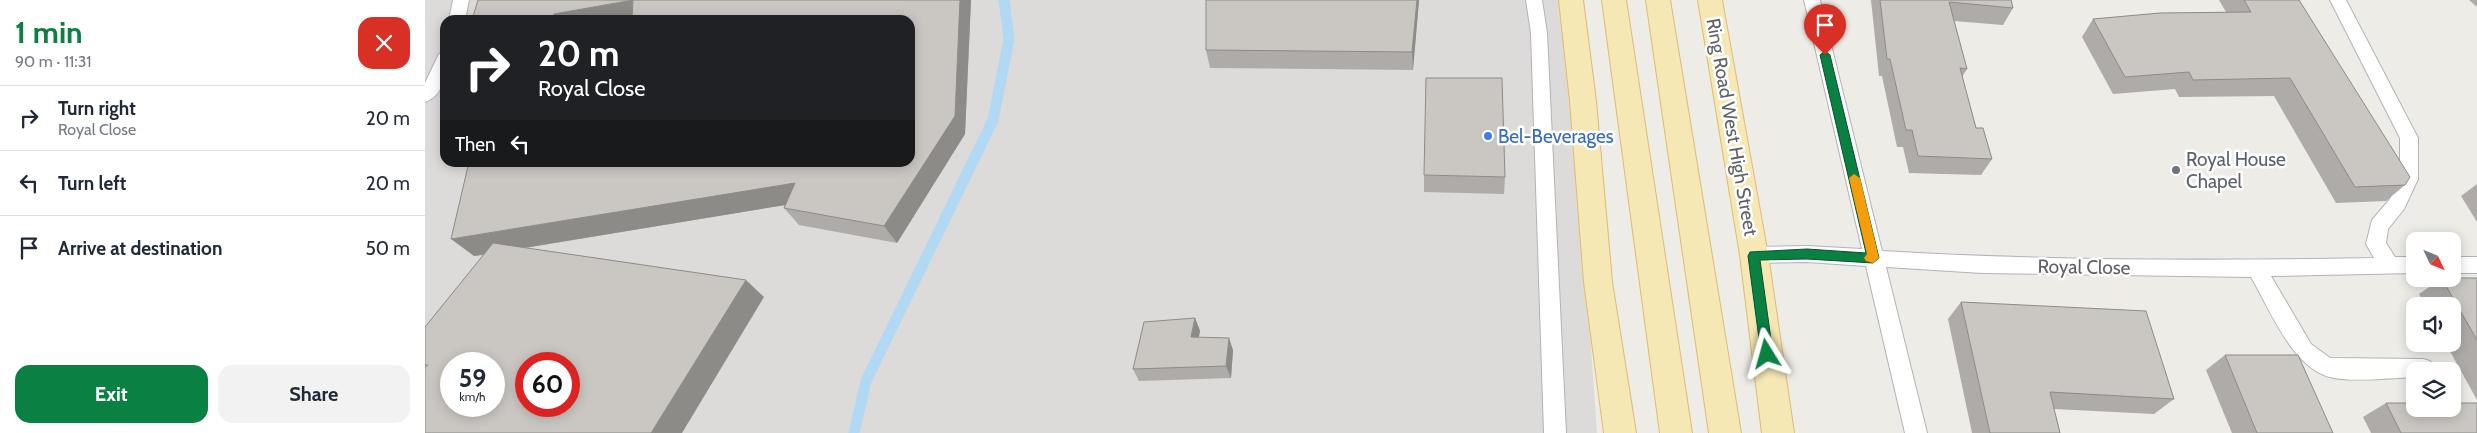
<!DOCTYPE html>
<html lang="en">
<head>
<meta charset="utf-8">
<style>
	body { margin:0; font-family:Cabin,sans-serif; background:#f2f2f3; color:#1f2937; height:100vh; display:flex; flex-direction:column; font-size:19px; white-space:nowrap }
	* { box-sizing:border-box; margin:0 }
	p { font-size:16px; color:#747a83 }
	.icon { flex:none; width:28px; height:28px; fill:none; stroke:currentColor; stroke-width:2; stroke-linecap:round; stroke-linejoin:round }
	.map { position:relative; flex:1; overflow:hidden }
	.drawer { display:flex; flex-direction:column; background:#fff; width:425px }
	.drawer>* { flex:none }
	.banner { position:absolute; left:15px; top:15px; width:475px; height:152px; border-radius:15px; box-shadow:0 2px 12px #0003; background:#202124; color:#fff; overflow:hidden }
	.needle { width:32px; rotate:133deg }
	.tools { position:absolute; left:1981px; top:232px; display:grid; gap:10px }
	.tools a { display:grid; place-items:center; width:55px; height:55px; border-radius:10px; background:#fff; box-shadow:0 2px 12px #0003; font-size:25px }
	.speed { position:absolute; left:15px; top:352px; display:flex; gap:10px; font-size:25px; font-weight:700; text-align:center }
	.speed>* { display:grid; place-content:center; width:65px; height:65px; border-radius:50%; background:#fff; box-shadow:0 2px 12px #0003; line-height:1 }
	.speed small { font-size:12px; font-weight:400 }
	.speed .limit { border:8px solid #d22; background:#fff; color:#111 }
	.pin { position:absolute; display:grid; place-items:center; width:42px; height:42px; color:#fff; margin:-51px -21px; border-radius:50% 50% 50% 0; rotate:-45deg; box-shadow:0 0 5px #0007 }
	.pin .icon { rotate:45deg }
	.me { position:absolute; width:55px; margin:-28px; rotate:352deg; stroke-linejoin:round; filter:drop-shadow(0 0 4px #0008) }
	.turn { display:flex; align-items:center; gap:18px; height:105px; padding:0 15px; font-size:22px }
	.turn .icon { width:65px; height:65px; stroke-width:2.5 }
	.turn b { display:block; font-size:35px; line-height:42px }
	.then { display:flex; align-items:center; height:48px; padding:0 15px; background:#0003; gap:10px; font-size:19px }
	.round { display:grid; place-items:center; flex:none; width:52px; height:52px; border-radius:15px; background:#f2f2f3 }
	.summary { display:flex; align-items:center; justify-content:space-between; height:85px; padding:0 15px }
	h1 { font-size:30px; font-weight:700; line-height:38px; color:#0b8043 }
	.action { display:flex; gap:10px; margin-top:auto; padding:10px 15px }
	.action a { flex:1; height:58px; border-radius:15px; background:#0b8043; color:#fff; font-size:20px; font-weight:700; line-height:58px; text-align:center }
	.action a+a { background:#f2f2f3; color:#1f2937 }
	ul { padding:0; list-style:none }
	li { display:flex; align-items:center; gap:15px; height:65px; padding:0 15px; border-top:1px solid #e0e1e3 }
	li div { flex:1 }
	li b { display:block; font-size:19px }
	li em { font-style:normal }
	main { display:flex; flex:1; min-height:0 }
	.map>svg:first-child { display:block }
</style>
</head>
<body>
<main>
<section class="drawer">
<div class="summary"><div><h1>1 min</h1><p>90 m · 11:31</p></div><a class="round" style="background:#d93025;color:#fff"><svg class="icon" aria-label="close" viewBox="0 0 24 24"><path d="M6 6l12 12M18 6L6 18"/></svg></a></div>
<ul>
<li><svg class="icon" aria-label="right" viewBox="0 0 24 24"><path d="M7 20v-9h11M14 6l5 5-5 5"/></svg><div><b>Turn right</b><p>Royal Close</p></div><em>20 m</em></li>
<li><svg class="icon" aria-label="left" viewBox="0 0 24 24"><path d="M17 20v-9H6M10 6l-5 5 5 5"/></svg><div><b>Turn left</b></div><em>20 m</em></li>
<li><svg class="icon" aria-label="arrive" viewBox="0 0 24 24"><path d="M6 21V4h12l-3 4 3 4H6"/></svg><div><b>Arrive at destination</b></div><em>50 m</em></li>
</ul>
<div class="action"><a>Exit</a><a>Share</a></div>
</section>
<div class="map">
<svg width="2052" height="433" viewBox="0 0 2052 433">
	<rect width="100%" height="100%" fill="#eeece7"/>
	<path fill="#dddbd9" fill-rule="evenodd" d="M0,0h1136l13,101 23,332h-1172zM20,20h465v142h-465zM26,364h43v42h-43zM101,364h43v42h-43z"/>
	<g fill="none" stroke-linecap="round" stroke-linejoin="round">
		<polyline stroke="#b1d9f4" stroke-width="11" points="429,433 441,381 568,120 584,39 579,0"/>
		<defs>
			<g id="service">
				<polygon points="28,0 44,0 40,20 24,20"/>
				<polygon points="1101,0 1117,0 1122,33 1141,433 1119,433 1106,33"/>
				<path d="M1379,0h16l62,251c164,10 328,10 492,7l-8,-14 6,-24 18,-21 10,-20v-41l-70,-138h16l72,138v41l-14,30 -16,20 -2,14 9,14h20v16l-144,3 40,68 19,14 93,1 7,2 3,7 -1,3h-17v6c-22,1 -61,5 -81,1 -41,-7 -64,-69 -83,-101l-269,-4 -96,-6 41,166h-22l-39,-167 -59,-4 -53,1 -7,-2 -3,-6 3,-6 7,-2 53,-1 55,3z"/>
				<path d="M20,53c0,18 1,42 -20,49v-19l14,-29z"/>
				<rect x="2028" y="257" width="24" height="16"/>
			</g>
			<g id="primary">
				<polygon points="1134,0 1158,0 1171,101 1187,282 1211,433 1179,433 1159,282 1145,101"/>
				<polygon points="1177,0 1201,0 1267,433 1235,433"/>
				<polygon points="1221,0 1245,0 1316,433 1284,433"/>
				<polygon points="1273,0 1297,0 1343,255 1369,433 1337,433 1315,255"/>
			</g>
		</defs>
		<use href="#service" stroke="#b2b3b7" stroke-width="2"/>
		<use href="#primary" stroke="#dfbc6f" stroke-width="2"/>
		<use href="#service" fill="#fff" fill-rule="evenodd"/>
		<use href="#primary" fill="#f5e8b5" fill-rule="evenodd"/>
	</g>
	<g fill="#aeaba8">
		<polygon points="546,0 540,134 472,243 374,225 359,208 360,205 100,248 339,297 0,433 0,327 59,255 49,256 43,166 39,162 485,162"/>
		<polygon points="994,0 988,70 785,68 781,50"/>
		<polygon points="1446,0 1586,0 1588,8 1578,25 1529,21 1542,69 1537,77 1551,128 1567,159 1556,175 1484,173 1478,147 1472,147 1457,76 1454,76"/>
		<polygon points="1794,0 1874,0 1980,185 1961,201 1911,203 1849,96 1754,97 1750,89 1688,94 1657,37 1668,19 1801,12"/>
		<polygon points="2044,0 2052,0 2052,7"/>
		<polygon points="999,175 1080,177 1079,194 999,192"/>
		<polygon points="2052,184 2052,222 2036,196"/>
		<polygon points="2052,278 2052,400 2021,344 2028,344 2028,306 2001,306 1994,294 2016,279"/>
		<polygon points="1536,302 1749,399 1729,414 1629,409 1635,433 1547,433 1523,319"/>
		<polygon points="770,318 775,331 774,337 808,350 806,378 714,381 708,369"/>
		<polygon points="1800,355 1908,433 1807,433 1781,370"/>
		<polygon points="1961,403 2052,433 1946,433 1938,417"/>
	</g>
	<g fill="#8d8b88">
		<polygon points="208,0 227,16 230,20 128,20 129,14"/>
		<polygon points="535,0 546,0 540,134 472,243 459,226"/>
		<polygon points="992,0 994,0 988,70 987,52"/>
		<polygon points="39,162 68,162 47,169"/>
		<polygon points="370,183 385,201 49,256 26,239"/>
		<polygon points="321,280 339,297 257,433 226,433"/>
		<polygon points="770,318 775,331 771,349 766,337"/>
		<polygon points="804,338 808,350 806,378 801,366"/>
	</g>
	<g fill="#cac7c3" stroke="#8d8b88" fill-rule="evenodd">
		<polygon points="53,0 535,0 530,116 459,226 359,208 370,183 26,239 44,162 485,162 485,20 227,20 227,16 207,19 208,0 129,14 128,20 47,20"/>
		<polygon points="781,0 992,0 987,52 781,50"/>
		<polygon points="1455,0 1586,0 1588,8 1524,2 1542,69 1535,68 1551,128 1558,128 1567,159 1493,156 1487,130 1481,130 1465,59 1462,59"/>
		<polygon points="1819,0 1874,0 1985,177 1980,185 1930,187 1865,78 1768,80 1764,72 1700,77 1668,19 1735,13 1826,12"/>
		<polygon points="1001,78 1077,78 1080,177 999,175"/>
		<path d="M68,243l253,37 -95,153h-226v-65l3,-3h-3v-38zM26,364h43v42h-43zM101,364h43v42h-43z"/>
		<polygon points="2028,278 2052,278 2052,340 2017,279 2028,279"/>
		<polygon points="1536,302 1721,311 1749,399 1625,392 1635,433 1565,433"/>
		<polygon points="770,318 766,337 804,338 801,366 708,369 719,322"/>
		<polygon points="1800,355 1873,355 1908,433 1832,433"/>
		<polygon points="1961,403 1990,403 1990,409 2028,409 2028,403 2052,403 2052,433 1976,433"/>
	</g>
	<polygon fill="#0b8043" stroke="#07532c" points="1400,51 1405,55 1454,258 1448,263 1382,259 1335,260 1348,354 1342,360 1336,354 1323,256 1325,252 1382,249 1441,253 1395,55"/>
	<polygon fill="#f59e0b" points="1429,174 1435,178 1454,258 1448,263 1441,261 1439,258 1442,254 1424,178"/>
	<circle fill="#3f7fe0" stroke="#fff" stroke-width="2" cx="1063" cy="136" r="5"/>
	<circle fill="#6b7280" stroke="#fff" stroke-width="2" cx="1751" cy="170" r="5"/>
	<g text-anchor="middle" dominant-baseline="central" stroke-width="5" stroke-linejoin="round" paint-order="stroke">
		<g font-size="19" fill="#5e6165" stroke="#fff">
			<text transform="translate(1307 127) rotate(80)">Ring Road West High Street</text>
			<text transform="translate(1659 267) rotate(1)">Royal Close</text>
		</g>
		<g font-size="19" fill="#366cbe" stroke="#fff" text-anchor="start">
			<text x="1073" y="136">Bel-Beverages</text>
		</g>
		<g font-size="19" fill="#5b616d" stroke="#fff" text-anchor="start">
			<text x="1761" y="159">Royal House<tspan x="1761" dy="22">Chapel</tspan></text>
		</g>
	</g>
</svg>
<div class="tools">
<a><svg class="needle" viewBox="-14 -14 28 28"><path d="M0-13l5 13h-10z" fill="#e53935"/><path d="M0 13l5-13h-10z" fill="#747a83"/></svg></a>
<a><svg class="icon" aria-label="sound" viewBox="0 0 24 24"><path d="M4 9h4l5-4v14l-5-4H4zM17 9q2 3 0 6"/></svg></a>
<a><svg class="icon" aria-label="layers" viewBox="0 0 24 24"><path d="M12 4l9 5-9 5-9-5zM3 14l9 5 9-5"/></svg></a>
</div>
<div class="speed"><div>59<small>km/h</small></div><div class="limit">60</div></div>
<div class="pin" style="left:1400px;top:55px;background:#d93025"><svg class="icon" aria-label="arrive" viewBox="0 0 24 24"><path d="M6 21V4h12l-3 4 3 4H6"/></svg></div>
<svg class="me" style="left:1342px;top:354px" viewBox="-20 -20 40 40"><path d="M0-17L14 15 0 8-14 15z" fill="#0b8043" stroke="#fff" stroke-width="4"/></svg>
<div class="banner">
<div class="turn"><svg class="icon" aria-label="right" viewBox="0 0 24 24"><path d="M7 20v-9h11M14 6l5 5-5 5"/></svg><div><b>20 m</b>Royal Close</div></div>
<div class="then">Then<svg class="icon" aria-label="left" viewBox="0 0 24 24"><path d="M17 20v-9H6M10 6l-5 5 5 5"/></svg></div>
</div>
</div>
</main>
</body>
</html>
